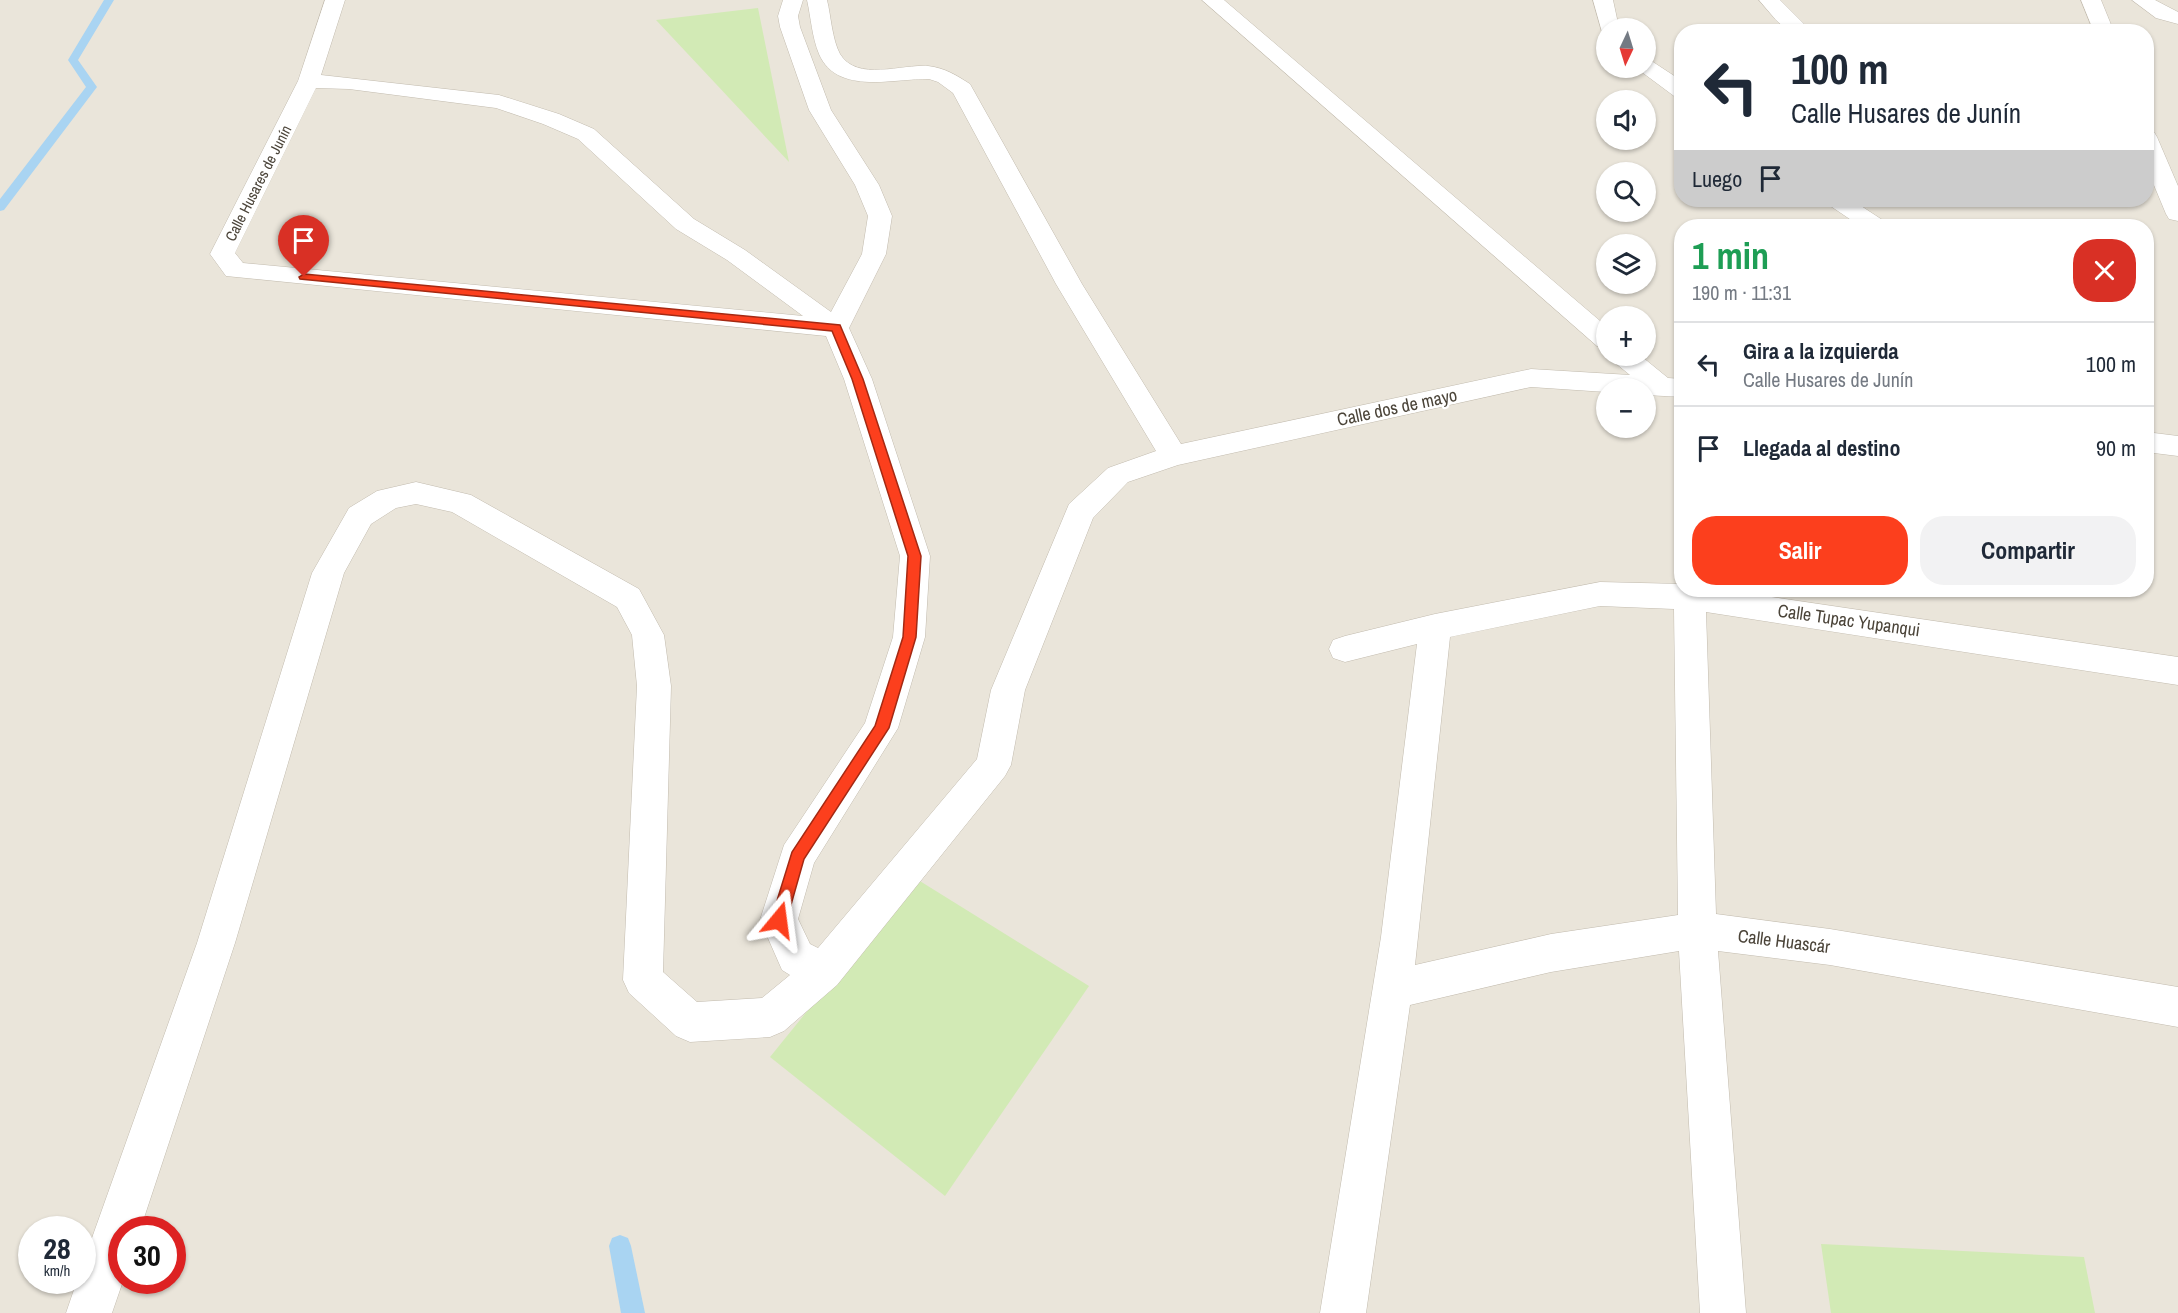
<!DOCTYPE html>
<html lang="es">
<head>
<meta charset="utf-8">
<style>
	body { margin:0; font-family:"Archivo Narrow",sans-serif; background:#f2f2f3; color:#1f2937; height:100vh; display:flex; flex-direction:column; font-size:22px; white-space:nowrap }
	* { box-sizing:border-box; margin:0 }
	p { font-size:20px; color:#747a83 }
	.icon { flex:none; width:33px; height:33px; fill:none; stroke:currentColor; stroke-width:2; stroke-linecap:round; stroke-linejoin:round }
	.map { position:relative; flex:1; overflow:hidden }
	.drawer { position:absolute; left:1674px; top:219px; width:480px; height:378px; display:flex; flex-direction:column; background:#fff; border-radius:24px; box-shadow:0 2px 4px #0004 }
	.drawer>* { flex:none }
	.banner { position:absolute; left:1674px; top:24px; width:480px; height:183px; border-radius:24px; box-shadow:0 2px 4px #0004; background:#fff; color:#1f2937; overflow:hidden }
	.needle { width:39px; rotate:184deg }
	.buttons { position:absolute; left:1596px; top:18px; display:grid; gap:12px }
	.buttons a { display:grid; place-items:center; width:60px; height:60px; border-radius:50%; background:#fff; box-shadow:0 2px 4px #0004; font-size:30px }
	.speed { position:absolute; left:18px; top:1216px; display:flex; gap:12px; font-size:30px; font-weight:700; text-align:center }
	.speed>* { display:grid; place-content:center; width:78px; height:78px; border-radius:50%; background:#fff; box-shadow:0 2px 4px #0004; line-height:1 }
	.speed small { font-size:15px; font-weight:400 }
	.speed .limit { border:9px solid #d22; background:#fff; color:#111 }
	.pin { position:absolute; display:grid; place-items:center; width:51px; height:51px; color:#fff; margin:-62px -26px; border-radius:50% 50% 50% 0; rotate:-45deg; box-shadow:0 0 6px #0007 }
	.pin .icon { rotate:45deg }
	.me { position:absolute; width:66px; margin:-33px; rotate:16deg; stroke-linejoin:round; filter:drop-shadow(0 0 4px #0008) }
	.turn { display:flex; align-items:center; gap:21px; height:126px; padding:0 18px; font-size:27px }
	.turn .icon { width:78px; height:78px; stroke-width:2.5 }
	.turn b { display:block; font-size:42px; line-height:51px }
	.then { display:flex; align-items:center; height:57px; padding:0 18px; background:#0003; gap:12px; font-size:22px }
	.round { display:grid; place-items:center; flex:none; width:63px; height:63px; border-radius:24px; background:#f2f2f3 }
	.overview { display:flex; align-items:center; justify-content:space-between; height:102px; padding:0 18px }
	h1 { font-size:36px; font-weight:800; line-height:45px; color:#1e9e55 }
	.primary-button { display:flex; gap:12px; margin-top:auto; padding:12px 18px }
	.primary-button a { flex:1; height:69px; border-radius:24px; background:#fc3f1d; color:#fff; font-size:24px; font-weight:800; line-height:69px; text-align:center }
	.primary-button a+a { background:#f2f2f3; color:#1f2937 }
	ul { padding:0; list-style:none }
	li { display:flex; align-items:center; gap:18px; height:84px; padding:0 18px; border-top:2px solid #e0e1e3 }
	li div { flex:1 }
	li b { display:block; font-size:22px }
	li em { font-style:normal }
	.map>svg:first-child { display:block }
</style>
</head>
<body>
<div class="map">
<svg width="2178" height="1313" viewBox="0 0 2178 1313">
	<rect width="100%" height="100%" fill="#f6f3ec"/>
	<path fill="#eae5da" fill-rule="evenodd" d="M0,0h2178v1313h-2178zM1606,28h40v40h-40zM1682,32h464v168h-464zM1606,100h40v40h-40zM1606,172h40v40h-40zM1682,226h464v364h-464zM1606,244h40v40h-40zM1606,316h40v40h-40zM1606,388h40v40h-40zM32,1230h50v51h-50zM122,1230h50v51h-50z"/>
	<g fill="#d2eab5">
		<polygon points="758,8 789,162 656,20"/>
		<polygon points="915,878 1089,986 945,1196 770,1057"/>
		<polygon points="1821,1244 2084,1257 2095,1313 1831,1313"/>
	</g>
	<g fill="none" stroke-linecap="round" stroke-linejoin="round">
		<g fill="#a9d4f2" fill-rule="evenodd">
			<polygon points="104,0 114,0 78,60 97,87 4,210 0,211 0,199 86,87 68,60"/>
			<polygon points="620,1235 628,1238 631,1246 645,1313 621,1313 609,1246 612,1238"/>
		</g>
		<defs>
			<g id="minor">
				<path d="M325,0h20l-24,75 178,20 60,19 35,15 100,90 51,31 86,62 31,-58 6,-38 -13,-31 -46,-75 -29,-83 -2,-11 5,-16h20l-5,16 2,11 31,83 48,75 13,31 -6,38 -37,74 23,51 58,177 -5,81 -27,91 -84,135 -16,56 12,25 8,4 159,-189 14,-69 78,-186 39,-36 48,-17 -100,-167 -103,-191 -15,-11 -9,-3c-34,-1 -92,17 -110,-25 -7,-17 -8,-36 -12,-54h20c4,16 5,39 13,54 17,28 62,10 88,12 17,2 28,9 42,18l112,200 99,160 350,-75 99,6 -16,-13 -3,-6h30l27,22 14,1v18l-36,-2v-7h-40v4l-75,-5 -353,78 -50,17 -35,36 -68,172 -14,75 -6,11 -168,209 -53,46 -14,6 -80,5 -14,-6 -47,-43 -6,-13 14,-294 -5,-51 -15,-28 -165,-95 -36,-8 -20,4 -25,16 -27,49 -109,370 -95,287h-18l1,51 -11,32h-46l11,-32h5v-15l115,-323 115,-370 37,-65 28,-17 39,-9 55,13 168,94 25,46 7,51 -8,286 34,30 65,-4 28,-23 -8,-5 -22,-50 24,-75 81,-122 28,-86 7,-81 -56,-177 -18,-43 -600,-60 -16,-22 88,-173zM316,88l33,1 147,19 47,16 35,15 98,90 51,31 76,56 -560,-53 -8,-10z"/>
				<polygon points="1202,0 1224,0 1606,326 1606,349 1597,346"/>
				<polygon points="1593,0 1613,0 1619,28 1606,28 1606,34 1602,32"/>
				<polygon points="1759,0 1780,0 1812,32 1789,32 1776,20"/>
				<polygon points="2081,0 2101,0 2114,32 2094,32"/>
				<polygon points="2132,0 2155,0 2178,12 2178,24 2156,18"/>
				<polygon points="1646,60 1653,62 1682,81 1682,97 1674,96 1639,70 1636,68 1646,68"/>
				<polygon points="2146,130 2154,132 2157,137 2178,186 2178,221 2169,219 2166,214 2146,166"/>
				<polygon points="1825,200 1852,200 1884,221 1887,226 1860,226 1829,205"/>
				<polygon points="2146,432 2178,436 2178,456 2146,452"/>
				<path d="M1600,582l82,2v6h42l454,67v28l-472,-73 10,302 114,15 348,58v40l-348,-62 -112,-14 28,362h-46l-21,-362 -128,21 -141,33 -44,308h-46l61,-376 36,-293 -72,18 -12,-4 -4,-9 4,-9 12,-4 90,-22zM1600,606l74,3 4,306 -127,19 -136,31 35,-328z"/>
			</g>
		</defs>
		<use href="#minor" stroke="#c2bbae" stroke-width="1"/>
		<use href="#minor" fill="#fff" fill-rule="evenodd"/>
	</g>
	<polygon fill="#fc3f1d" stroke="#a42913" stroke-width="1.5" points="304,274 840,325 863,379 921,556 916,637 889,728 804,859 785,926 779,928 774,926 771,920 792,852 875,726 903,637 908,556 852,379 832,331 300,279 299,277"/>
	<g text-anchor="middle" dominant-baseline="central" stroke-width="4.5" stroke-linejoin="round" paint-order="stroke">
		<g font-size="15" fill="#4b4439" stroke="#fff">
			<text transform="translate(258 183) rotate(-63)">Calle Husares de Junín</text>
		</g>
		<g font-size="18" fill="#4b4439" stroke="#fff">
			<text transform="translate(1397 407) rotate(-12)">Calle dos de mayo</text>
			<text transform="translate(1849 620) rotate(8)">Calle Tupac Yupanqui</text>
			<text transform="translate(1784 941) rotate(7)">Calle Huascár</text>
		</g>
	</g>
</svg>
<div class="buttons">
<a><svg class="needle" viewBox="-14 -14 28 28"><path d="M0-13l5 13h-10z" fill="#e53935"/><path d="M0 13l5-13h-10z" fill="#747a83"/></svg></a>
<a><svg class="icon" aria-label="sound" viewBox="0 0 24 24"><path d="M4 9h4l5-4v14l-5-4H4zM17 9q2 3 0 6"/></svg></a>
<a><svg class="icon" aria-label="search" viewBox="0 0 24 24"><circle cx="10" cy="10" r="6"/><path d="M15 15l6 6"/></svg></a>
<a><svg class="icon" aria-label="layers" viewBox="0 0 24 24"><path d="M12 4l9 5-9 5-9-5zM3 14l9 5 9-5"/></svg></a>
<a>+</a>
<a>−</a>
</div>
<div class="speed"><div>28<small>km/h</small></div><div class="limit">30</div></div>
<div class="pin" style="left:304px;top:277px;background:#d93025"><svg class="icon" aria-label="arrive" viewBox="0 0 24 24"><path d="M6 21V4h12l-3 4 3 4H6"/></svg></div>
<svg class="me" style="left:779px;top:920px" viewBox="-20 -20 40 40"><path d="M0-17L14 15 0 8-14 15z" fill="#fc3f1d" stroke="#fff" stroke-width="4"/></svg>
<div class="banner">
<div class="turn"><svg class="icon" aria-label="left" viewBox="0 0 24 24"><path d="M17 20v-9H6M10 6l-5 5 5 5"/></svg><div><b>100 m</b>Calle Husares de Junín</div></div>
<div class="then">Luego<svg class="icon" aria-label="arrive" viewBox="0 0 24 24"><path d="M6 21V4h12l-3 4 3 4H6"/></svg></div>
</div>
<section class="drawer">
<div class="overview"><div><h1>1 min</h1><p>190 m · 11:31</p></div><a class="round" style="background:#d93025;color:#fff"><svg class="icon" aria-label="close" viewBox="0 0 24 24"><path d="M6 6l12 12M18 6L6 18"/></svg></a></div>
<ul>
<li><svg class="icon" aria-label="left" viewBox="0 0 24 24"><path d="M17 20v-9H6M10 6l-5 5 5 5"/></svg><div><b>Gira a la izquierda</b><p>Calle Husares de Junín</p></div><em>100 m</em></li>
<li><svg class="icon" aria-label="arrive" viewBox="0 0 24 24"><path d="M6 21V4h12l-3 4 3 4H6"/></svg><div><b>Llegada al destino</b></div><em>90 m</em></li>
</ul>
<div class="primary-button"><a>Salir</a><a>Compartir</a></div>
</section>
</div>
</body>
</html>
